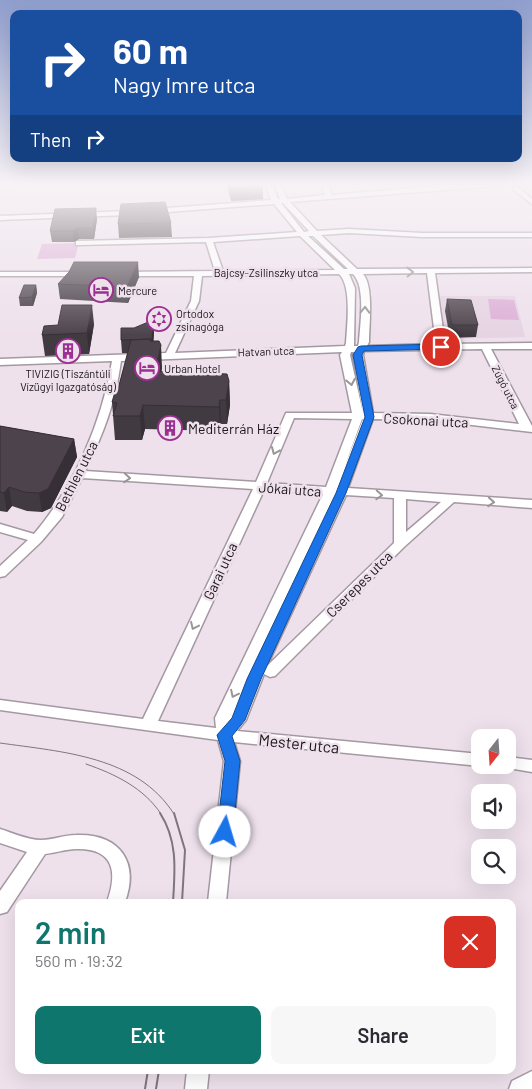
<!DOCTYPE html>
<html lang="en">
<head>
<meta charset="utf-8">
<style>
	body { margin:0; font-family:Barlow,sans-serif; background:#f7f7f7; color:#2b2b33; height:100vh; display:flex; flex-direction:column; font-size:19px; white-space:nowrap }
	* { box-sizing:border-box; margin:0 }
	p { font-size:16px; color:#7c7c81 }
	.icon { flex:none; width:28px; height:28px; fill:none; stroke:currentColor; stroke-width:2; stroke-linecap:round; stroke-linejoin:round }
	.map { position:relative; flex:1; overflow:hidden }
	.side { position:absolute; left:15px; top:899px; width:501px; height:175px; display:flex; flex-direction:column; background:#fff; border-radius:10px; box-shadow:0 5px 20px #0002 }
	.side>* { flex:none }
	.hud { position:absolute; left:10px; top:10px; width:512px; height:152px; border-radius:10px; box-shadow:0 5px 20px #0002; background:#1a4fa0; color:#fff; overflow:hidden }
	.needle { width:32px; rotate:197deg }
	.tools { position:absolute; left:471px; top:729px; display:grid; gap:10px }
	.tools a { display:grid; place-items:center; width:45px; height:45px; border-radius:10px; background:#fff; box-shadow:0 5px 20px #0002; font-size:25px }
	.pin { position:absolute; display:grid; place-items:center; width:42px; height:42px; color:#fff; margin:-21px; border:2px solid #fff; border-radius:50%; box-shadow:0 1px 5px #0007 }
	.me { position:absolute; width:55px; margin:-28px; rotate:6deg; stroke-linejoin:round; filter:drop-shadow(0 0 4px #0008) }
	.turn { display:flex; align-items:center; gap:18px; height:105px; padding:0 20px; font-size:22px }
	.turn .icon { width:65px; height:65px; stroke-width:2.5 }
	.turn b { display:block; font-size:35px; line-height:42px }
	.then { display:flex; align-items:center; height:48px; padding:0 20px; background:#0003; gap:10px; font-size:19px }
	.round { display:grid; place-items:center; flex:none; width:52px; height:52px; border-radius:10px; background:#f7f7f7 }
	.headline { display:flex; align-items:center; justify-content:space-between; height:85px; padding:0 20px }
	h1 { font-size:30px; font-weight:600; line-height:38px; color:#0f766e }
	.action { display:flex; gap:10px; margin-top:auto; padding:10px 20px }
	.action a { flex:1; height:58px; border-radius:10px; background:#0f766e; color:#fff; font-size:20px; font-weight:600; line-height:58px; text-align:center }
	.action a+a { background:#f7f7f7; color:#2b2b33 }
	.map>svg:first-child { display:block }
</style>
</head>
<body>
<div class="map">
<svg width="532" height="1089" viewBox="0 0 532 1089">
	<rect width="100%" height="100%" fill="#eee1ec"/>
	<polygon fill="#e6d3e3" points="439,296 515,296 525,337 446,339"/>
	<g fill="#ddafd6">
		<polygon points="79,243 75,258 37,259 42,244"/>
		<polygon points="488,299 514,300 519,320 491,319"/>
	</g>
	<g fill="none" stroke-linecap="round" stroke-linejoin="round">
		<defs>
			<g id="minor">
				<path d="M265,183h6l7,16h2l-6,-16h6l7,16 38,-4 -4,-12h6l5,12 114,-10 67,-2 -3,2 -220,17 27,29 32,-2 73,4h110v4h-110l-73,-4 -28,2 36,34 175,-1v4l-97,1 10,71 87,-1v6h-41l41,77v6l-102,-12 -57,-1 -25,69 184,12v8l-78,-6 -50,45 -129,129 -5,1 -6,-3 -18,46 -9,11 243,23v11h3l-3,1 -246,-24 6,19 -14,141h-18l16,-141 -6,-21 -218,-30v-10l143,19 110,-230 -171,-11 -20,39 -21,25 -36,34 -5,1v-11l28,-26 -28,-8v-8l34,10c40,-47 68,-112 78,-173l-112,4v-6l166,-6 25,-52 3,-25h-72l-4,-2 4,-2 93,-1 -9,-29 -127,3h-3v-4l133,-3 88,-6 -23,-28 -146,11 -128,5v-4l128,-5 143,-11zM281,203h2l26,28 -5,1zM300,236l35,34 -112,1 -10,-29zM308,236h5l35,33h-4zM427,273l9,71 -69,2 2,-4c0,-17 5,-56 -6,-68zM339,274c13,12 8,51 7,69l-1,3 -170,7 24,-52 3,-25zM349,274h4c13,13 7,50 6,68l-1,4h-4l1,-58zM482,349l37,75 -89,-10 -57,-1 -10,-58 1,-4zM342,352l-2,3 12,58h-66l-30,69 -171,-11c19,-38 30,-68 36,-110zM351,352h4l-2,3 10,58 -13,-58zM294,418l58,1 -26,68 -59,-4zM362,419h1l-19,49zM264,490l59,4 -108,224 1,10 -58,-7zM346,495l48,3v45l-127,123zM406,499l35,3 -35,30z"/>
				<polygon points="513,187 517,187 532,199 532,204 513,189"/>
				<polygon points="0,272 85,272 89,274 85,276 0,276"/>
				<polygon points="508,757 532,760 532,772 502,767 501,765 508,765"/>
				<path d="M0,829c13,4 27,11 41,11 12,0 23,-5 35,-5 43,-2 64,27 49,67h-18c11,-30 7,-54 -31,-53 -10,0 -21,4 -31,5l-38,58 -7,2v-23l27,-39 -27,-9z"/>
				<polygon points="187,1070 209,1070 207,1089 185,1089"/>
				<polygon points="532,1071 532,1089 509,1089 512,1081"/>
			</g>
		</defs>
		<use href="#minor" stroke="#a499a2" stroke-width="3"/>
		<use href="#minor" fill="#fff" fill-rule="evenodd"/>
		<g stroke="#7e767c" stroke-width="1">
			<path d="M0,743c63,9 137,13 174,71"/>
			<path d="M86,764c29,10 58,24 75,50"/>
		</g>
		<g stroke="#7e767c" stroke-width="2">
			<path d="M160,813c18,28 15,57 13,89"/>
			<polyline points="174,813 185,850 182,902"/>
			<polyline points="145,1089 148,1070"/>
			<polyline points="156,1089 159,1070"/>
		</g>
	</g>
	<g fill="#423a41">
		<polygon points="226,183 262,183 263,199 231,201"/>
		<polygon points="97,219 94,239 79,239 74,242 52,242 50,231"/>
		<polygon points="171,223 172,237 119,238 118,224"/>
		<polygon points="139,277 128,303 60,299 58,284"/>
		<polygon points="36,285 37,293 33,306 20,306 19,298"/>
		<polygon points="447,299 478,325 476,337 450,338 445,311"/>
		<polygon points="94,324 89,354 45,356 42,335"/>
		<polygon points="154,332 153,341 162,368 161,372 229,381 230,405 227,424 221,424 220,431 145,429 142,440 115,440 112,402 117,393 128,353 122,353 121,340"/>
		<polygon points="0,426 74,439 77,457 51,508 42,512 27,511 12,506 7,512 0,511"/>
	</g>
	<g fill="#362f35">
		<polygon points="263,185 263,199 231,201 231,188"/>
		<polygon points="96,208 97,219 94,239 93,228"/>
		<polygon points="78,228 79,239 74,242 73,231"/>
		<polygon points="138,262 139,277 128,303 127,287"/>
		<polygon points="36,285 37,293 33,306 32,297"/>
		<polygon points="92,305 94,324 89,354 87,333"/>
		<polygon points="153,320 154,332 153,352 152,339"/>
		<polygon points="161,345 162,368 156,395 155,371"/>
		<polygon points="229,381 230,405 227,424 226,400"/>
		<polygon points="220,400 221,424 220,431 219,407"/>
		<polygon points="143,405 145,429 142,440 140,416"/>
		<polygon points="74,439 77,457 51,508 42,512 39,493"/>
		<polygon points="9,487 12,506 7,512 4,493"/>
	</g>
	<g fill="#4d434c" stroke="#362f35">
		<polygon points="229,183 262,183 263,185 231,188"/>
		<polygon points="165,202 171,223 118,224 121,204"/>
		<polygon points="96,208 93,228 78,228 73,231 50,231 55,209"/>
		<polygon points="74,262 138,262 127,287 58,284 69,272"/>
		<polygon points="24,285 36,285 32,297 19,298"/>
		<polygon points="447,299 471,300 478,325 452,325"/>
		<polygon points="62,305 92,305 87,333 42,335 44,326 58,325"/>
		<polygon points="153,320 152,339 121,340 121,328 134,328"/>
		<polygon points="151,339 150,341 159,341 161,345 155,371 227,374 229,381 226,400 220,400 219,407 143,405 140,416 113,416 117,403 112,402 115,392 117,393 131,340"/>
		<polygon points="0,426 74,439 48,489 39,493 24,492 9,487 4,493 0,492"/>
	</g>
	<defs><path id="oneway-chevron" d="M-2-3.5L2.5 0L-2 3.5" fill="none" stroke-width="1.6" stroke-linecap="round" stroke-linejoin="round" transform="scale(1.25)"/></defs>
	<g stroke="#989697">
		<use href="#oneway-chevron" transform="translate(410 272) rotate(-1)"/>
		<use href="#oneway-chevron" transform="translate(365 310) rotate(-89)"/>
		<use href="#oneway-chevron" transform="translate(351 382) rotate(79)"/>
		<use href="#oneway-chevron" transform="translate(275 451) rotate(113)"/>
		<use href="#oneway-chevron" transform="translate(127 478) rotate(5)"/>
		<use href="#oneway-chevron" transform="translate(379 495) rotate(3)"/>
		<use href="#oneway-chevron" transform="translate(491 502) rotate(4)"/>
		<use href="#oneway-chevron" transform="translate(194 626) rotate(115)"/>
		<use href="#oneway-chevron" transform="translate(234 694) rotate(116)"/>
	</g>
	<linearGradient id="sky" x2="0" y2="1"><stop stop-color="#909ece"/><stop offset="0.55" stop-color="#f7f2f6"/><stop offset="1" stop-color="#f7f2f6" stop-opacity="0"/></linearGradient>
	<rect width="532" height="335" fill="url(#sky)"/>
	<polygon fill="#1a73e8" stroke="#114b97" points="441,344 444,345 444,349 364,351 362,355 374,417 346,493 261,679 245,720 232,736 240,761 233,832 230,836 225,838 219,836 217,832 225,761 217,735 232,718 247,679 336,493 365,417 353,355 358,347 361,346"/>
	<defs>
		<symbol id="hotel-ring" viewBox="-11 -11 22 22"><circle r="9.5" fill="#eee1ec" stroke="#9b3092" stroke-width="1.5"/><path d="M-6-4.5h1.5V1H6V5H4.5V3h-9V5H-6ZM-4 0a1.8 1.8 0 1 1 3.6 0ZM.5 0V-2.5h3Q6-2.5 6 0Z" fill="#9b3092"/></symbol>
		<symbol id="synagogue-ring" viewBox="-11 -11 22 22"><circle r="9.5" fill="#eee1ec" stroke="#9b3092" stroke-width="1.5"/><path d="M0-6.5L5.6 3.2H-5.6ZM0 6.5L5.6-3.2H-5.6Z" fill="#9b3092"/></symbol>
		<symbol id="building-ring" viewBox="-11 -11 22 22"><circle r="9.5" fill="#eee1ec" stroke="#9b3092" stroke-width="1.5"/><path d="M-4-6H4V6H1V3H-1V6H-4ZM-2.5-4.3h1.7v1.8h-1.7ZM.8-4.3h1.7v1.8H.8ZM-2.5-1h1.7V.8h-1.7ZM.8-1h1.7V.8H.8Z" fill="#9b3092"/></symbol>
	</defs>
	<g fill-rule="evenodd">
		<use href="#hotel-ring" x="87" y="276" width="28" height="28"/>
		<use href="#synagogue-ring" x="145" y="305" width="28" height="28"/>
		<use href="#building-ring" x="54" y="337" width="28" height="28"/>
		<use href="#hotel-ring" x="133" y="354" width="28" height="28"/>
		<use href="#building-ring" x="156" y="414" width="28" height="28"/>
	</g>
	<g text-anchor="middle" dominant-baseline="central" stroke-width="5" stroke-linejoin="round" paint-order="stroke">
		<g font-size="11" fill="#191518" stroke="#eee1ec">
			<text x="266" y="272">Bajcsy-Zsilinszky utca</text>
			<text transform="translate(266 351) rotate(-2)">Hatvan utca</text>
			<text transform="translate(506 387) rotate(63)">Zúgó utca</text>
		</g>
		<g font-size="11" fill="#191518" stroke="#eee1ec" text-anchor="start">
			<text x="118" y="290">Mercure</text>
			<text x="176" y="313">Ortodox<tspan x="176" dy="13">zsinagóga</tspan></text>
			<text x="164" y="368">Urban Hotel</text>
			<text x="68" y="373" text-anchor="middle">TIVIZIG (Tiszántúli<tspan x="68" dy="13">Vízügyi Igazgatóság)</tspan></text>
		</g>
		<g font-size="14" fill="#191518" stroke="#eee1ec">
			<text transform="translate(426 420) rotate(3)">Csokonai utca</text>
			<text transform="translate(76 476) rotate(-63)">Bethlen utca</text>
			<text transform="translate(290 489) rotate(4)">Jókai utca</text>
			<text transform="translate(220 571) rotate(-65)">Garai utca</text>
			<text transform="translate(359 584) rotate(-45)">Cserepes utca</text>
		</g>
		<g font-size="14" fill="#191518" stroke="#eee1ec" text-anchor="start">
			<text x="188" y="428">Mediterrán Ház</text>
		</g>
		<g font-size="16" fill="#191518" stroke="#eee1ec">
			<text transform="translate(299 743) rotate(6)">Mester utca</text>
		</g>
	</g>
</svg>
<div class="tools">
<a><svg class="needle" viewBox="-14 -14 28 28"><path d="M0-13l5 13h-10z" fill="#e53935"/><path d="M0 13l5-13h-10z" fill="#7c7c81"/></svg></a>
<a><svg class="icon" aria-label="sound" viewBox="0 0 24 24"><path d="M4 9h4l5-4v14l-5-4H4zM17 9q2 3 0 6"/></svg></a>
<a><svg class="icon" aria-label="search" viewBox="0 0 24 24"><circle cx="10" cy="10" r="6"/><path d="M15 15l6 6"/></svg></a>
</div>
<div class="pin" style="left:441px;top:347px;background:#d93025"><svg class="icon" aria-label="arrive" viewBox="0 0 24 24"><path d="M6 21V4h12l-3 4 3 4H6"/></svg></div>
<svg class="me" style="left:225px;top:832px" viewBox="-20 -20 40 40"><circle r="19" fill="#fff"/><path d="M0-13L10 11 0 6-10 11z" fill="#1a73e8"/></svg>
<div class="hud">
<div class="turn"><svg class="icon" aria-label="right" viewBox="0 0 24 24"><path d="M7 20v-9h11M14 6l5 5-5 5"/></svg><div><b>60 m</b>Nagy Imre utca</div></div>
<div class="then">Then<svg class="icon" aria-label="right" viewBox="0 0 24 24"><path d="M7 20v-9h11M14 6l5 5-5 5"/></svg></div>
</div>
<section class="side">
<div class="headline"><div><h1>2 min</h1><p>560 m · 19:32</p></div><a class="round" style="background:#d93025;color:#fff"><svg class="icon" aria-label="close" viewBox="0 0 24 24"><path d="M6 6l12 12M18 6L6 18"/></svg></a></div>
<div class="action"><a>Exit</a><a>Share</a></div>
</section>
</div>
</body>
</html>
